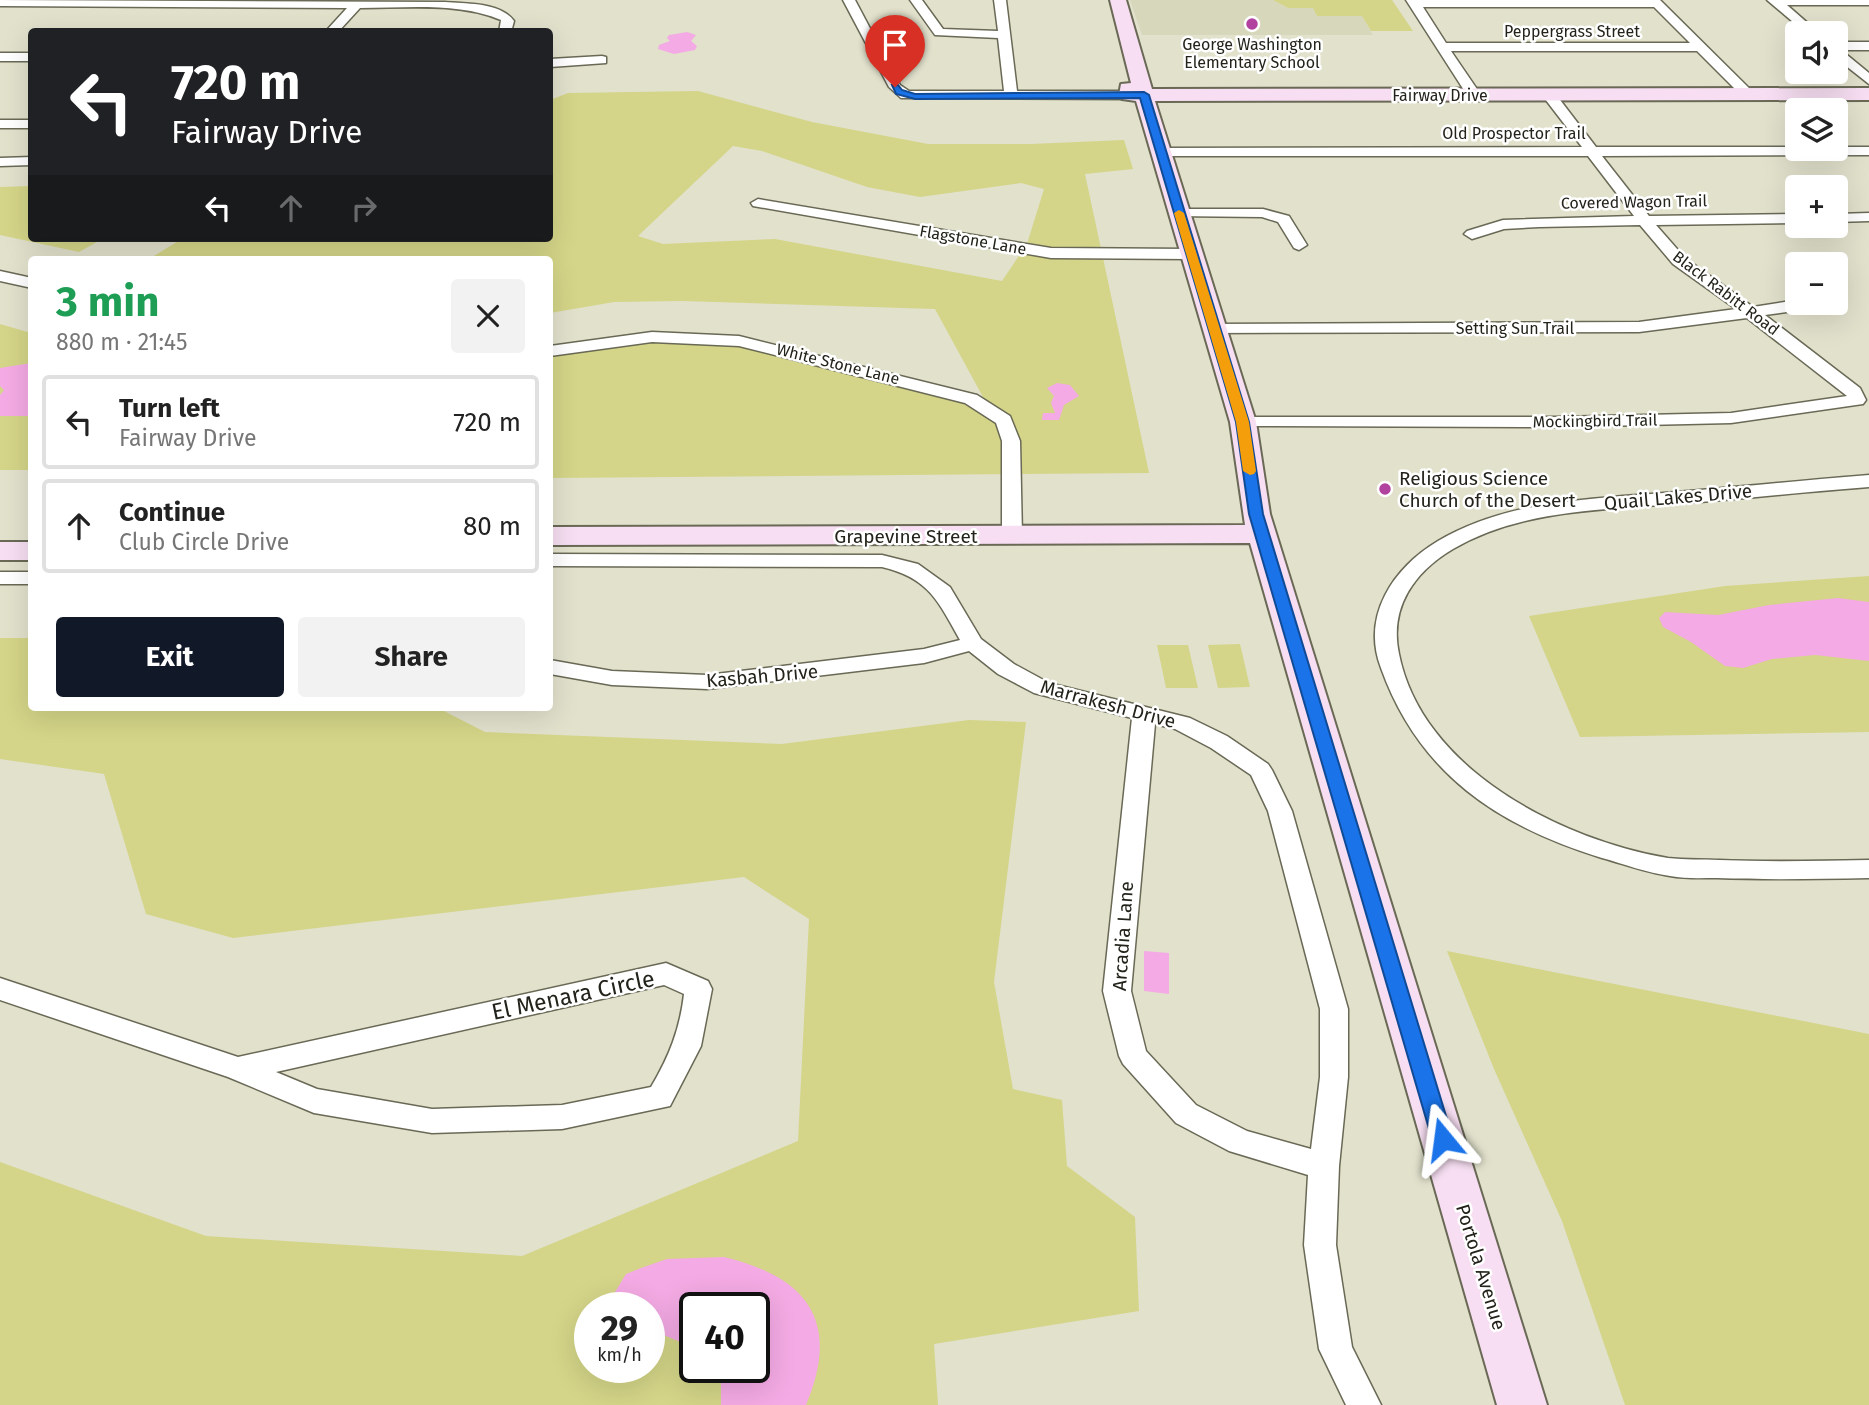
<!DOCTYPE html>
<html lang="en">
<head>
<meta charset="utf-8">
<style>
	body { margin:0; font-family:"Fira Sans",sans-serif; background:#f2f2f2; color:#222; height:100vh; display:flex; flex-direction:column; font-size:26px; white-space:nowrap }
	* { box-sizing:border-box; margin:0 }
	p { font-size:23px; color:#767676 }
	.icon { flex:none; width:38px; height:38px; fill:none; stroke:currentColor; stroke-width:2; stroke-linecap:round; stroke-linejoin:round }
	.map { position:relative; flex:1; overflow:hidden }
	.panel { position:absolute; left:28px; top:256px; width:525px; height:455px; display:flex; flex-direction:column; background:#fff; border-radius:7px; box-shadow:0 7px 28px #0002 }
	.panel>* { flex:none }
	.banner { position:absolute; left:28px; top:28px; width:525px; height:214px; border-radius:7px; box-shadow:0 7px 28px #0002; background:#202124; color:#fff; overflow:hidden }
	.fabs { position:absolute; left:1785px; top:21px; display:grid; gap:14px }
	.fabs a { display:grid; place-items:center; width:63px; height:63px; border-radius:7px; background:#fff; box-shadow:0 7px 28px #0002; font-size:35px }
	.speed { position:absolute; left:574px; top:1292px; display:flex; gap:14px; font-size:35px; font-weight:700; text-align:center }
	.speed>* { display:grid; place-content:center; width:91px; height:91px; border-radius:50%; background:#fff; box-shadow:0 7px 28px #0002; line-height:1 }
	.speed small { font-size:18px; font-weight:400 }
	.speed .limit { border:4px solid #111; border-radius:10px; background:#fff; color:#111 }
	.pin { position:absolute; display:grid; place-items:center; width:60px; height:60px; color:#fff; margin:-72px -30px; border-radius:50% 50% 50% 0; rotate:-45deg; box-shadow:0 0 7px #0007 }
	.pin .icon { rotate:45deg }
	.me { position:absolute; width:77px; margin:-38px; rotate:344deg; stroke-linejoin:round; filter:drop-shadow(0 0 5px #0008) }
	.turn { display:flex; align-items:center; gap:24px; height:147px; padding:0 28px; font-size:32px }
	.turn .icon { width:91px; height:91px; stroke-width:2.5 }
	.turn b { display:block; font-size:49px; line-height:60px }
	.lanes { display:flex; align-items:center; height:66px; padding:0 28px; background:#0003; justify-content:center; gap:35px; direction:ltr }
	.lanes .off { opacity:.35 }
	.round { display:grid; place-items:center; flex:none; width:74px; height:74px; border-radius:7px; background:#f2f2f2 }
	.summary { display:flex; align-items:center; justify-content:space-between; height:119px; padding:0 28px }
	h1 { font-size:42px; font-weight:700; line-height:52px; color:#1e9e55 }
	.cta { display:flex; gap:14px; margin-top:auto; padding:14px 28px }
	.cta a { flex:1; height:80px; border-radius:7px; background:#111827; color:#fff; font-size:28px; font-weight:700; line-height:80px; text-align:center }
	.cta a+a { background:#f2f2f2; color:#222 }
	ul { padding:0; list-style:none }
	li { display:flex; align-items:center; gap:21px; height:94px; margin:0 14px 10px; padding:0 14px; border:4px solid #e0e0e0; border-radius:7px }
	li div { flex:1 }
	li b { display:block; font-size:26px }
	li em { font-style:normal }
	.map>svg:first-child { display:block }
</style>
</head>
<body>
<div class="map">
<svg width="1869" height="1405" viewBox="0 0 1869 1405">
	<rect width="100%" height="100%" fill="#e1e1cc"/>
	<polygon fill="#d7d8bb" points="1130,0 1273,0 1288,8 1314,8 1317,16 1362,16 1373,35 1142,35"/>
	<g fill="#d4d588" fill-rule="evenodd">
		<polygon points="1273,0 1392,0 1413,31 1371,31 1362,16 1317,16 1313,8 1288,8"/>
		<path d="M698,91l114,31 116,22h103l93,-4 9,29 -48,5 64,299 -599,5v-122l98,-13h69l48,7 204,50 14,-3 -48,-88 -253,-8 -68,1 -64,11v-54h-401l31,-19 -7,-2h377v-138l18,-7zM733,146l29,5 105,36 53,10 101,-14 23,6 -17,55 -25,37 -227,-42 -112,5 -25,-8z"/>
		<polygon points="31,186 32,238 104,238 79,252 0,235 0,187"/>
		<polygon points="0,324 31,333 31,470 0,470"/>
		<polygon points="1869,576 1869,732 1580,737 1529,616 1725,586"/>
		<path d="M0,638h31l1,69h404l49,25 297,12 187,-24 57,2 -32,260 19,107 49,11 5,66 68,51 4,94 -205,33 4,61h-938v-243l206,74 316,20 276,-115 11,-222 -65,-42 -511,61 -87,-24 -42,-140 -104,-15zM590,1307h59v60h-59zM695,1307h59v60h-59z"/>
		<polygon points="1240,644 1250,687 1218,688 1208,645"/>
		<polygon points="1157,645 1188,645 1198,688 1166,688"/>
		<polygon points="1447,951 1869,1034 1869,1405 1625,1405 1562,1221 1494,1069"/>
	</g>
	<g fill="#f4aae4">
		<polygon points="687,32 696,35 691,41 697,46 695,50 674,54 658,49 659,45 670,41 667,38 669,35"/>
		<polygon points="31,363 31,416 0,416 0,395 4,390 0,386 0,368"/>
		<polygon points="1057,383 1070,385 1079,396 1064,405 1059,420 1042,420 1043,413 1055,413 1051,403 1054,396 1047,388"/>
		<polygon points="1838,598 1869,602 1869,661 1815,655 1772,659 1743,668 1725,666 1691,642 1663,627 1659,618 1665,612 1718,615 1769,605"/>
		<polygon points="1144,951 1169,953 1169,994 1144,991"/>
		<path d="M724,1257c84,20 117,65 82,148h-85v-21l-7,-17h40v-60h-59v41l-46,-19v-22h-30l-4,-15 11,-18 15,-6 26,-9z"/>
	</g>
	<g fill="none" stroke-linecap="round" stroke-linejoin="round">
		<defs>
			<g id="street">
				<path d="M0,0l445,2c22,2 55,0 69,19l-3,11h-12l2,-12c-43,-18 -95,-12 -141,-12l-22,24h-13l22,-24 -347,-2z"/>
				<polygon points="843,0 855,0 900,85 909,91 1004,91 998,38 935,35 910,0 922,0 943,29 998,31 994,0 1006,0 1017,91 1129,91 1136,95 1129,99 901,98 889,87"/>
				<path d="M1406,0h254l96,95 -2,3h-10l-47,-47h-246l30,44 -2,3h-10zM1423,7h231l36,36h-244z"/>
				<polygon points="1767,0 1869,0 1869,5 1787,5 1819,33 1806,33"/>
				<polygon points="1836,42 1869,42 1869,50 1841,50 1869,73 1869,84 1836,58"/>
				<rect x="0" y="53" width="32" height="8"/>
				<polygon points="602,56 606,57 606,63 550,67 550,59"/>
				<polygon points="1549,91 1554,92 1596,147 1869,147 1869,155 1602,156 1649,216 1797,214 1797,223 1656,225 1685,258 1753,307 1797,300 1797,303 1823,303 1815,308 1765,315 1860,388 1866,400 1863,404 1731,423 1557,427 1237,426 1234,422 1243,417 1557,417 1731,413 1847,396 1747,318 1639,332 1207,333 1205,329 1213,324 1639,322 1736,309 1673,264 1640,225 1539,227 1504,229 1472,239 1464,234 1467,231 1503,220 1634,216 1588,156 1159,156 1152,152 1159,148 1582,147 1542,95"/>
				<rect x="0" y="120" width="32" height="8"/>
				<polygon points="32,157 32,165 0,166 0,158"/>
				<polygon points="758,199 1051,248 1190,249 1198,254 1190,259 1051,258 753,206 751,203"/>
				<polygon points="1179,209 1263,209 1289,216 1307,245 1299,250 1294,248 1278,222 1262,217 1174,216 1172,213 1174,210"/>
				<polygon points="1869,213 1869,221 1836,222 1836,214"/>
				<polygon points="0,271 32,278 32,288 0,281"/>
				<polygon points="652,332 739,336 977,395 1010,416 1020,441 1022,536 1019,540 1005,540 1002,536 1002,441 996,423 965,403 739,346 652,342 550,356 550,346"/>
				<path d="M1869,475v12c-65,5 -130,12 -194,17 -75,6 -155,6 -222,45 -39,23 -64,59 -54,105 23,116 163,186 269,204 17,2 34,1 51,2 50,2 100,1 150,0v18c-51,1 -102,2 -152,0 -16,0 -32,1 -47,-2 -23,-3 -46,-12 -68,-18 -104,-32 -183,-84 -221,-190 -20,-52 12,-100 57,-127 71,-42 158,-42 238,-49 65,-5 129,-12 193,-17z"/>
				<path d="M550,554l332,1 36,9 32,23 31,52 33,25 35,19 141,35 37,18 41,28 4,6 20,41 56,198v68l-9,89 -3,79 16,102 29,58h-35l-27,-56 -15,-104 4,-70 -79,-24 -53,-28 -53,-59 -4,-8 -16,-65 29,-273 -98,-25 -36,-19 -29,-23 -45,12 -217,26 -95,-4 -62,-11v-14l62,11 95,4 217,-26 36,-9c-22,-39 -31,-62 -78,-73l-332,-1zM1155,724l20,5 36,19 40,27 17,36 52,198v68l-9,72 -64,-18 -51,-26 -50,-54 -15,-60z"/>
				<rect x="0" y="572" width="32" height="12"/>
				<path d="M666,963l42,18 4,8 -11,57 -31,60 -108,23 -130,4 -118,-20 -86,-36 -228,-77v-22l238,79zM664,985l20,9c-4,35 -15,63 -33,93l-89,18 -130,4 -115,-20 -41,-17z"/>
			</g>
			<g id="secondary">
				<polygon points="1110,0 1126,0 1152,89 1869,88 1869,100 1155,101 1256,422 1270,514 1547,1405 1497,1405 1250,543 550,545 550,527 1245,525 1230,422 1136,101 1122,99 1119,95 1121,84 1131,83"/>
				<rect x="0" y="542" width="32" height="18"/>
			</g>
		</defs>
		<use href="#street" stroke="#696956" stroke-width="3"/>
		<use href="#secondary" stroke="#696956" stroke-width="4"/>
		<use href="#street" fill="#fff" fill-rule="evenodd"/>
		<use href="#secondary" fill="#f7def2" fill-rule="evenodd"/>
	</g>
	<polygon fill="#1a73e8" stroke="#114b97" stroke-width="2" points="892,85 898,85 902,90 915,94 1144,92 1149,95 1249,422 1263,514 1453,1139 1450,1145 1443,1147 1436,1145 1432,1139 1249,514 1236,422 1140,98 915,99 896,94"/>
	<polygon fill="#f59e0b" points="1179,210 1184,213 1249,422 1256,471 1254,474 1250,475 1243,471 1236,422 1174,213"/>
	<g fill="#b1429f" stroke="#fff" stroke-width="2.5">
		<circle cx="1252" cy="24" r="7"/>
		<circle cx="1385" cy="489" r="7"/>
	</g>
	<g text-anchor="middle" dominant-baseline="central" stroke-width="5" stroke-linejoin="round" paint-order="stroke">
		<g font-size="16" fill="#23231b" stroke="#fff">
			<text x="1572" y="31">Peppergrass Street</text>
			<text x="1440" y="95">Fairway Drive</text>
			<text x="1514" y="133">Old Prospector Trail</text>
			<text transform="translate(1634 202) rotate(-1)">Covered Wagon Trail</text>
			<text transform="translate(973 240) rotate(10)">Flagstone Lane</text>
			<text transform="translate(1726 293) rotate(37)">Black Rabitt Road</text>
			<text x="1515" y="328">Setting Sun Trail</text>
			<text transform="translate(838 364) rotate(14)">White Stone Lane</text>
			<text transform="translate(1595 421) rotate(-1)">Mockingbird Trail</text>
		</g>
		<g font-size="16" fill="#23231b" stroke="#fff">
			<text x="1252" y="44">George Washington<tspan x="1252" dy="18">Elementary School</tspan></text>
		</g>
		<g font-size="19" fill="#23231b" stroke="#fff" text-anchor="start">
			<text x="1399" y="478">Religious Science<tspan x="1399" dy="22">Church of the Desert</tspan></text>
		</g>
		<g font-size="19" fill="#23231b" stroke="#fff">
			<text transform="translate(1678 497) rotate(-5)">Quail Lakes Drive</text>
			<text x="906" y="536">Grapevine Street</text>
			<text transform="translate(762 676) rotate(-5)">Kasbah Drive</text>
			<text transform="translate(1108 704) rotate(15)">Marrakesh Drive</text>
			<text transform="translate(1123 936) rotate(-86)">Arcadia Lane</text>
			<text transform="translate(1481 1267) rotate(73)">Portola Avenue</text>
		</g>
		<g font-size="23" fill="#23231b" stroke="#fff">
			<text transform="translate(573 995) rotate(-12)">El Menara Circle</text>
		</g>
	</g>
</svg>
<div class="fabs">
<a><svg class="icon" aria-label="sound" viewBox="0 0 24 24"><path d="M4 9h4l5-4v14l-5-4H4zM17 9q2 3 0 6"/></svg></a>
<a><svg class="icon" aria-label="layers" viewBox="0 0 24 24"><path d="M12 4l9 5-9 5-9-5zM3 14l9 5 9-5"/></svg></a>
<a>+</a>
<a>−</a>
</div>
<div class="speed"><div>29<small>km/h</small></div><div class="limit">40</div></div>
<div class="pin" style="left:895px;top:87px;background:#d93025"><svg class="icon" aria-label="arrive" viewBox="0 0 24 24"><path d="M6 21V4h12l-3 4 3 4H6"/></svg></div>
<svg class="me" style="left:1443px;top:1139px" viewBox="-20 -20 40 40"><path d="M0-17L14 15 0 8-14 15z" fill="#1a73e8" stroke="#fff" stroke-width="4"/></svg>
<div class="banner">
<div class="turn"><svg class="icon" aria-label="left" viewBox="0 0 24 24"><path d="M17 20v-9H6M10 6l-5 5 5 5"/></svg><div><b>720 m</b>Fairway Drive</div></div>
<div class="lanes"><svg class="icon" aria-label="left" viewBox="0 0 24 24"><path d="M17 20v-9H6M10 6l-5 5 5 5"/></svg><svg class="icon off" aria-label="ahead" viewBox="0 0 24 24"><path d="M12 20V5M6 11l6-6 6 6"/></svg><svg class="icon off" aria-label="right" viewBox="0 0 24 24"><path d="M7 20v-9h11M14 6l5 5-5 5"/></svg></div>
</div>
<section class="panel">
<div class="summary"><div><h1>3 min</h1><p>880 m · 21:45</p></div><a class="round"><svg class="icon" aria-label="close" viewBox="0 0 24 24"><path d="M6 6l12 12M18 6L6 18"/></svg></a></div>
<ul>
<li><svg class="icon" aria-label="left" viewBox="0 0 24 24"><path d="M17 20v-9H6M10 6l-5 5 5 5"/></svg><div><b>Turn left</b><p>Fairway Drive</p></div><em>720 m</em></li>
<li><svg class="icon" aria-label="ahead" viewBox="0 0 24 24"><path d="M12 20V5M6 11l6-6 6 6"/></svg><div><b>Continue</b><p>Club Circle Drive</p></div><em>80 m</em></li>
</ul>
<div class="cta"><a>Exit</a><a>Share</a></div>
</section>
</div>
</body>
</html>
